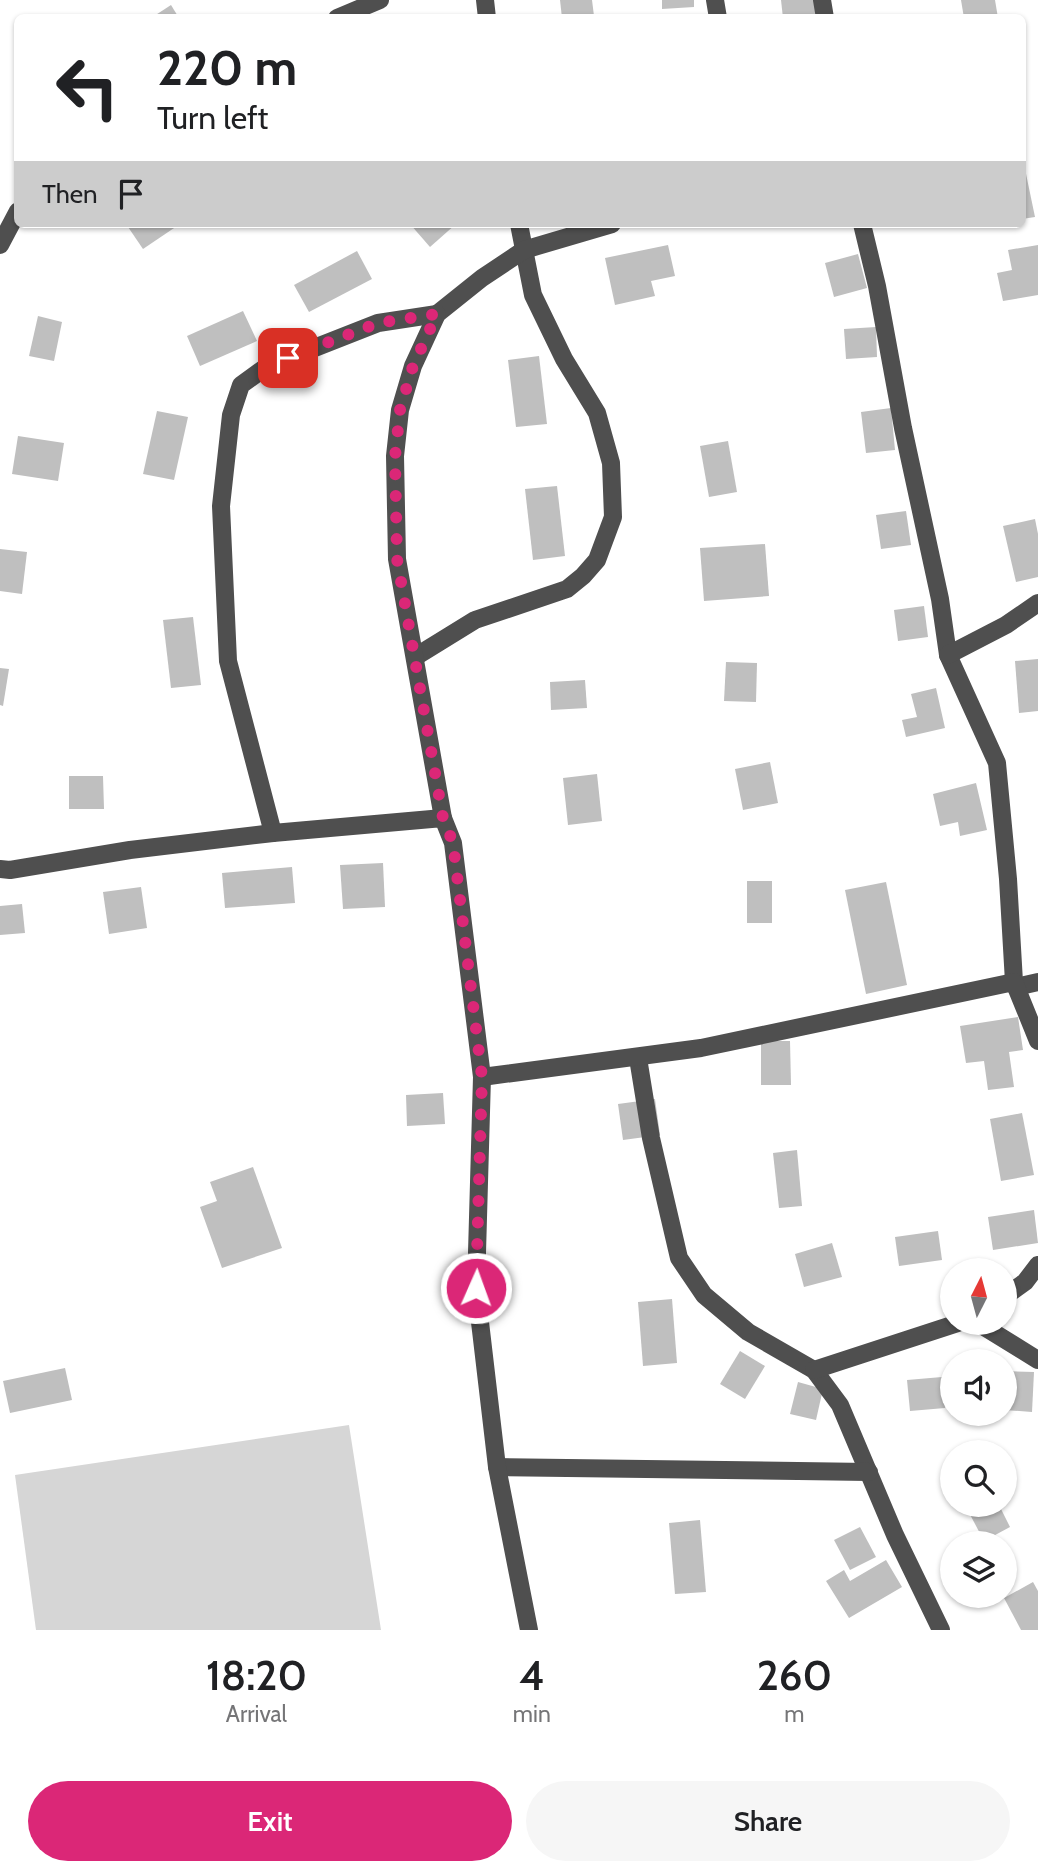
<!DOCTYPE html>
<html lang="en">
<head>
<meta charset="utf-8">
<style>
	body { margin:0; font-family:Cabin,sans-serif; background:#f6f6f6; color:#202124; height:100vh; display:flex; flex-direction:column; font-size:26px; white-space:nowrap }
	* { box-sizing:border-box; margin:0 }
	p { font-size:23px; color:#757577 }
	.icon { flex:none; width:38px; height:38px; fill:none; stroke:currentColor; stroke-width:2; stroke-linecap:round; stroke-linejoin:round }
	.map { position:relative; height:1630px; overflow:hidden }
	.drawer { display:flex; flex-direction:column; background:#fff; flex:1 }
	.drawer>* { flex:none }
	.guide { position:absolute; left:14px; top:14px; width:1012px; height:214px; border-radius:10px; box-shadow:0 2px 5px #0004; background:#fff; color:#202124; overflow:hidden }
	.needle { width:46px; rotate:6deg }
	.fabs { position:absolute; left:940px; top:1258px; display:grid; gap:14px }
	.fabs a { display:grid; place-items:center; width:77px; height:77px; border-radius:50%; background:#fff; box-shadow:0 2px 5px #0004; font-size:35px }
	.pin { position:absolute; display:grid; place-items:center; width:60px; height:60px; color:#fff; margin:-30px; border-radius:14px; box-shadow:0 4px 10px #0006 }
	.me { position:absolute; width:77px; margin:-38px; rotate:2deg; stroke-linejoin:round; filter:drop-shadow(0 0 5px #0008) }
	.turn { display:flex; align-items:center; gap:24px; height:147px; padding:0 28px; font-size:32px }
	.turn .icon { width:91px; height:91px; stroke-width:2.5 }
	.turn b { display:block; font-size:49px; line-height:60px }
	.then { display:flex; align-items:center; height:66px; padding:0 28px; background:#0003; gap:14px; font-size:26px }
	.eta { display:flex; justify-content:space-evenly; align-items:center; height:119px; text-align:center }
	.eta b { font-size:42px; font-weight:600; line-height:49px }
	.action { display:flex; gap:14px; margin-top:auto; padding:14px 28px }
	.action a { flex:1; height:80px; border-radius:42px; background:#db2777; color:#fff; font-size:28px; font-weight:600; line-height:80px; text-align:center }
	.action a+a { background:#f6f6f6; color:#202124 }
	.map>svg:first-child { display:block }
</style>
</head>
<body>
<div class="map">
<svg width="1038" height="1630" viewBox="0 0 1038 1630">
	<rect width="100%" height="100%" fill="#fff"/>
	<polygon fill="#d6d6d6" points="349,1425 381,1630 36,1630 15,1475"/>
	<g fill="#bfbfbf">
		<polygon points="560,0 592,0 594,16 562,18"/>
		<polygon points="662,0 694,0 694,7 662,9"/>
		<polygon points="781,0 817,0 818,18 783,18"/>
		<polygon points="961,0 995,0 998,18 964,18"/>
		<polygon points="171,5 179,18 151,18"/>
		<polygon points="1022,169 1025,169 1035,217 1022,219"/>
		<polygon points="126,224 180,224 143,249"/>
		<polygon points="410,224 456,224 430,247"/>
		<polygon points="668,245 675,276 651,281 655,296 615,305 605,258"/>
		<polygon points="1038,245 1038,295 1003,301 997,273 1012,270 1008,250"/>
		<polygon points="357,251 372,279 309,312 294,285"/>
		<polygon points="858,254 867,288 834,297 825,263"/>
		<polygon points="243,311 257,341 200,366 187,336"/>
		<polygon points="38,316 62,322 54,361 29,356"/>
		<polygon points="876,327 877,357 846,359 844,329"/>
		<polygon points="539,356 547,424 516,427 508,360"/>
		<polygon points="891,408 895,450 866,453 861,412"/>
		<polygon points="157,411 188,417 174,480 143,474"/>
		<polygon points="18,436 64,443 58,481 12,474"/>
		<polygon points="728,441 737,492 709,497 700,446"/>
		<polygon points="557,486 565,556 533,560 525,489"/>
		<polygon points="906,511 911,545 881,549 876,515"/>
		<polygon points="1035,519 1038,534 1038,577 1016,582 1003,526"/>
		<polygon points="765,544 769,596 704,601 700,548"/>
		<polygon points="0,549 27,552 22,594 0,591"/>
		<polygon points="924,606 928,637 898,641 894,610"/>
		<polygon points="193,617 201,685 171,688 163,620"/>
		<polygon points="1038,659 1038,711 1019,713 1015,661"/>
		<polygon points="726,662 757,663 756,702 724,701"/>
		<polygon points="0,668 9,669 3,706 0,705"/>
		<polygon points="585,680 587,708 551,710 550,682"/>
		<polygon points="936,688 945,728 906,737 902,720 917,717 911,694"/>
		<polygon points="770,762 778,803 743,810 735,769"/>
		<polygon points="597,774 602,821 568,825 563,778"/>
		<polygon points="69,776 103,776 104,809 69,809"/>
		<polygon points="976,783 987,830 960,836 958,822 940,826 933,794"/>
		<polygon points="383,863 385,907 343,909 340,865"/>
		<polygon points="292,867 295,903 225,908 222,873"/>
		<rect x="747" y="881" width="25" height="42"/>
		<polygon points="886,882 907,985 866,994 845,890"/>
		<polygon points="141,887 147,928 109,934 103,892"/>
		<polygon points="22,904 25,933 0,935 0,906"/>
		<polygon points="1018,1017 1023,1050 1009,1052 1014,1087 988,1090 984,1061 966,1063 960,1026"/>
		<polygon points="761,1041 790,1041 791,1085 761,1085"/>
		<polygon points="443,1093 445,1124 407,1126 406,1095"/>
		<polygon points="655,1099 660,1135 623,1140 618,1104"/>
		<polygon points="1022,1113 1034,1175 1001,1181 990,1119"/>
		<polygon points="797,1150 802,1206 779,1208 773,1153"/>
		<polygon points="253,1167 282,1248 222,1268 200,1207 217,1201 210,1182"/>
		<polygon points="1034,1210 1038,1243 993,1250 988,1217"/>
		<polygon points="938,1231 942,1260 899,1266 895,1237"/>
		<polygon points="832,1243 842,1277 804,1287 795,1254"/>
		<polygon points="672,1299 677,1363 643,1366 638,1302"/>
		<polygon points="740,1351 765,1366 745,1399 720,1384"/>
		<polygon points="65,1368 72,1400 10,1413 3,1381"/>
		<polygon points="1004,1371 1034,1372 1032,1412 1004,1410"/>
		<polygon points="942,1377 945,1408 910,1411 907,1380"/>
		<polygon points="798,1382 823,1389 816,1420 790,1414"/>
		<polygon points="965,1505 999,1505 1010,1527 984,1541"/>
		<polygon points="700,1520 706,1592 675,1594 669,1523"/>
		<polygon points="860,1527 876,1557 850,1570 834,1540"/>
		<polygon points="886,1560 902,1587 849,1618 826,1581 844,1570 850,1581"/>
		<polygon points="1033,1582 1038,1591 1038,1630 1021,1630 1004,1598"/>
	</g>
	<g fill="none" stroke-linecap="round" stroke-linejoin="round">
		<g stroke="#4f4f4f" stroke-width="18">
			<polyline points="485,0 487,18"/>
			<polyline points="715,0 718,18"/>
			<polyline points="822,0 825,18"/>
			<polyline points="337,18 380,0"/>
			<polyline points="862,224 877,286 903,428 940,599 948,655 997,763 1008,879 1014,982"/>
			<polyline points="0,245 18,211"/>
			<polyline points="948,655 1006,625 1038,603"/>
			<polyline points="415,657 475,620 567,589 583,576 597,560 613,517 611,463 597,413 564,359 533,295 519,224"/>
			<polyline points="443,818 397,559 395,456 400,410 413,366 437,314 482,278 524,250 612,224"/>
			<polyline points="273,833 228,661 221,506 231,415 241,385 266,367 378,323 437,314"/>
			<polyline points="0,869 10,870 130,850 273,833 443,818 453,843 482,1077"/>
			<polyline points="1016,987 1038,982"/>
			<polyline points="638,1058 651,1138 679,1258 704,1295 748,1332 814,1370 840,1405 895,1535 941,1630"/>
			<polyline points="1004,1297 1025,1282 1038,1265"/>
			<polyline points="978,1323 1038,1360"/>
			<polyline points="814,1370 958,1323"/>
			<polyline points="497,1467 869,1472"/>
			<polyline points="529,1630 497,1467 476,1288 482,1077 701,1048 1014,982 1038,1041"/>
		</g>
	</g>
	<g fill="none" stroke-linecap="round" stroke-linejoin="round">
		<polyline stroke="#db2777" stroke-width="12" stroke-dasharray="0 21.6" points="288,358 378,323 437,314 413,366 400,410 395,457 397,559 443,818 453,843 482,1077 476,1288"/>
	</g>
</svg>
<div class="fabs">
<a><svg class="needle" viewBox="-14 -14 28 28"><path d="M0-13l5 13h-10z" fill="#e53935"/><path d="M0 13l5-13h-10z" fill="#757577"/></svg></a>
<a><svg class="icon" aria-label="sound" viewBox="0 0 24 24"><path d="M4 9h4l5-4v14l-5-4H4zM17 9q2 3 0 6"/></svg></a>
<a><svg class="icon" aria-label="search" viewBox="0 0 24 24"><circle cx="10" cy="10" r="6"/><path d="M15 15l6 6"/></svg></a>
<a><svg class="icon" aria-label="layers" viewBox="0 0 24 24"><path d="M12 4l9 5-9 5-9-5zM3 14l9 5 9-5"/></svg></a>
</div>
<div class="pin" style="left:288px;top:358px;background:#d93025"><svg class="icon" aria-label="arrive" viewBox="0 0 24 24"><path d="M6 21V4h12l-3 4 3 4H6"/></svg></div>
<svg class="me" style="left:476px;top:1288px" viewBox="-20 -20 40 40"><circle r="17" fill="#db2777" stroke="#fff" stroke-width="3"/><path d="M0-11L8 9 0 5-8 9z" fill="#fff"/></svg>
<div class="guide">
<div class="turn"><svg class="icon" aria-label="left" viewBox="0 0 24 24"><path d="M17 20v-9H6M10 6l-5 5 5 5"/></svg><div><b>220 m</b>Turn left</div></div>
<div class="then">Then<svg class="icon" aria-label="arrive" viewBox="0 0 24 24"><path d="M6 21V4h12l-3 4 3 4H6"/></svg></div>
</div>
</div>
<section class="drawer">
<div class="eta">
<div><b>18:20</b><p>Arrival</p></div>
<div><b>4</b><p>min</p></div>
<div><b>260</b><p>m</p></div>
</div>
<div class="action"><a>Exit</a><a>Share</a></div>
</section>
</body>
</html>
